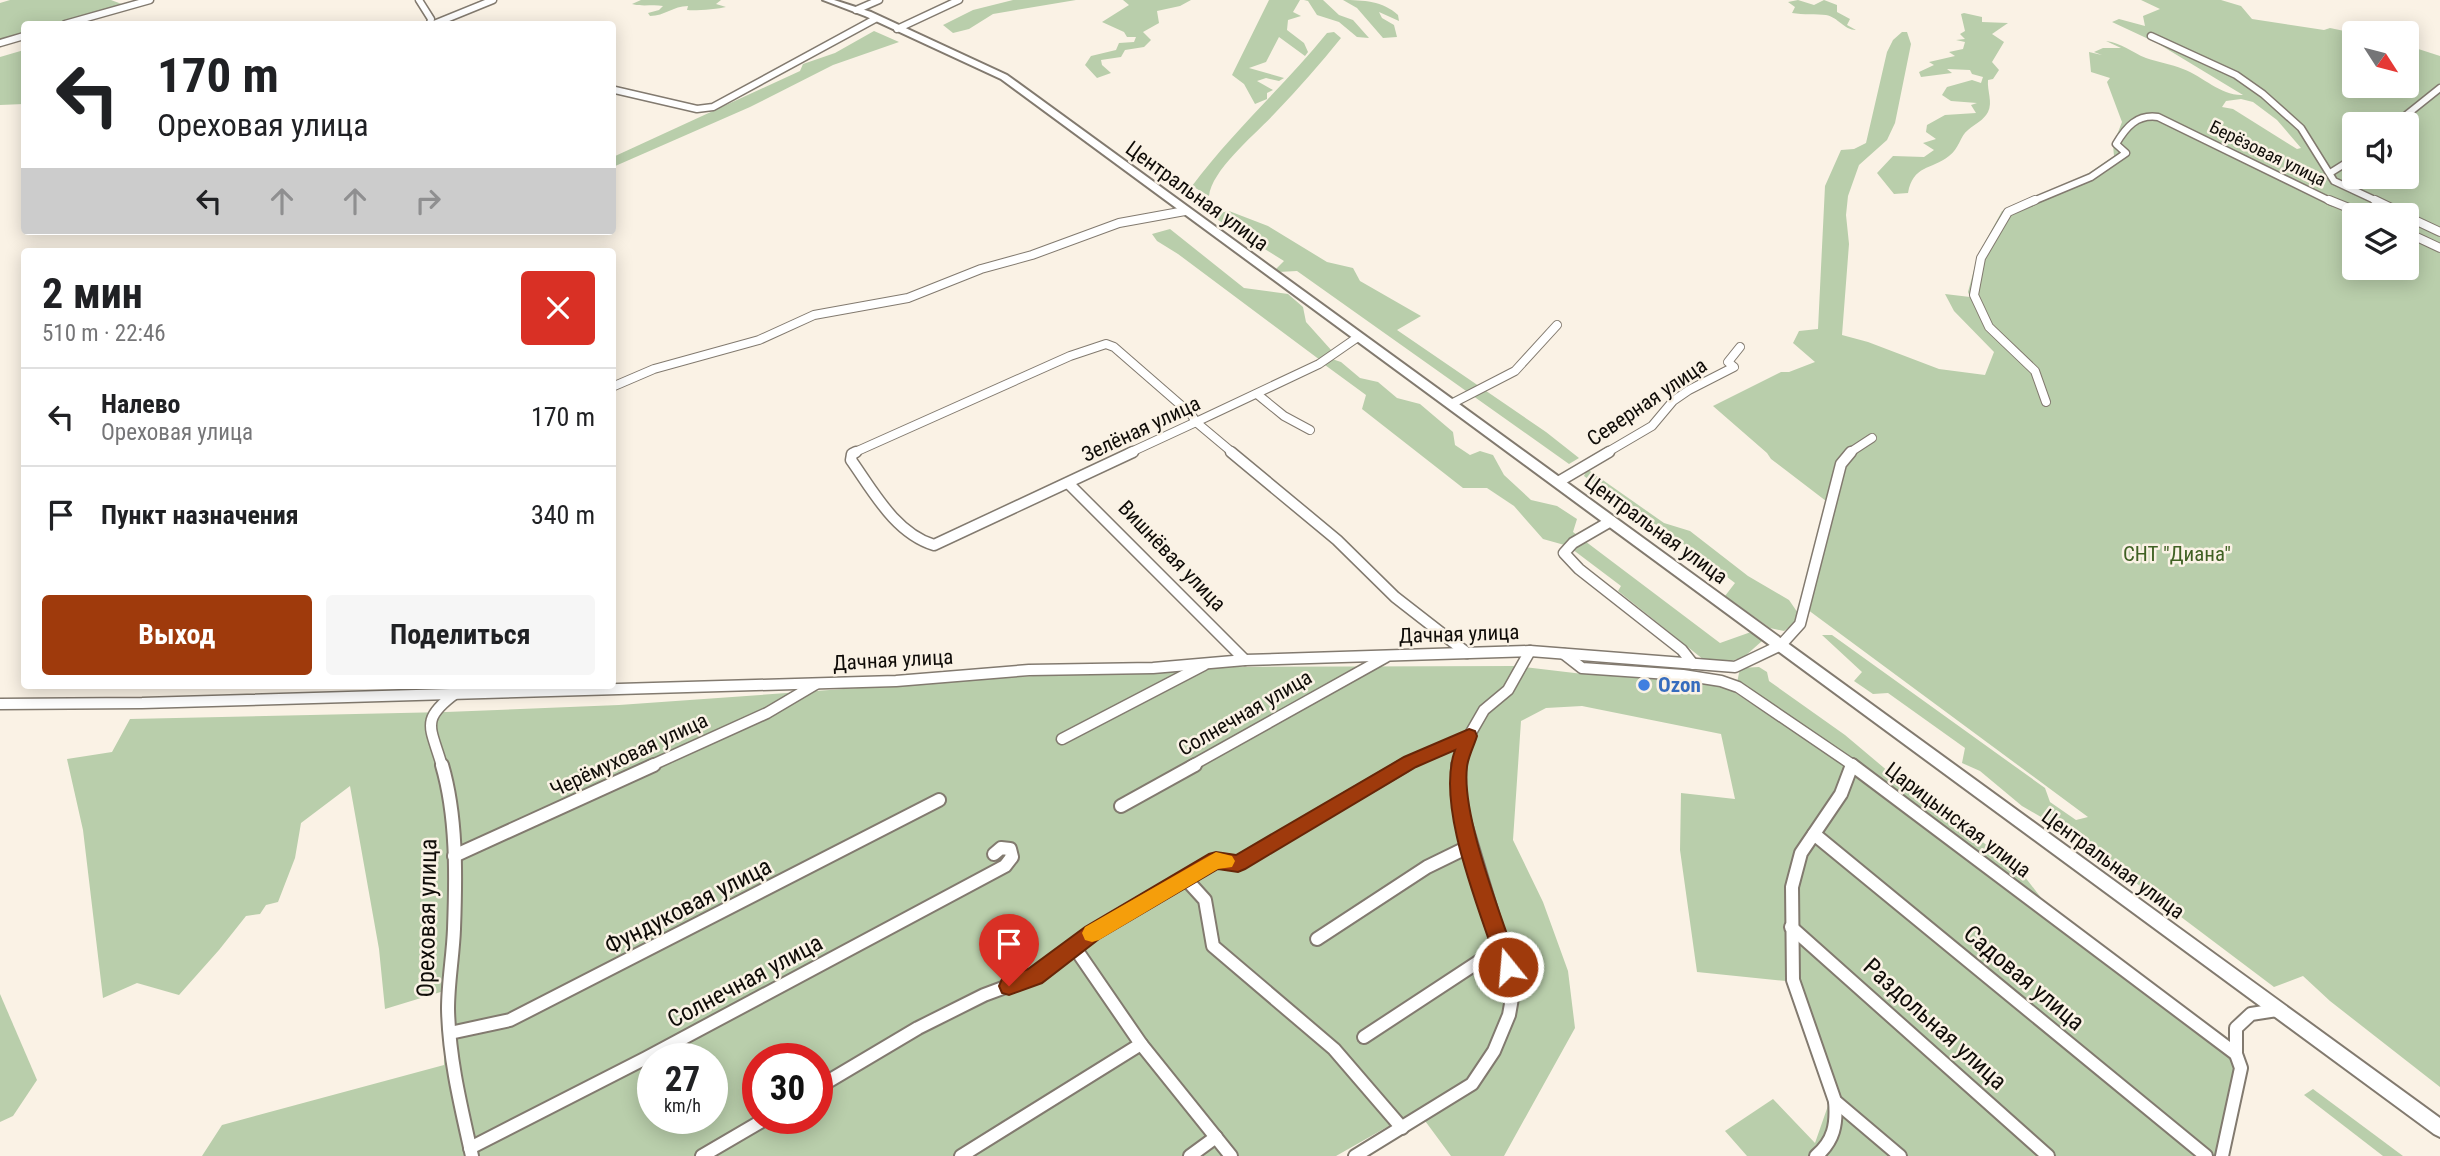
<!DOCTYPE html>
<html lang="ru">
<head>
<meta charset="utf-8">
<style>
	body { margin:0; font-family:"Roboto Condensed",sans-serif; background:#f6f6f6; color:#202124; height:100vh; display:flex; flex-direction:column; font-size:26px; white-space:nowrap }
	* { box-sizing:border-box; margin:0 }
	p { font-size:23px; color:#757577 }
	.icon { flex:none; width:38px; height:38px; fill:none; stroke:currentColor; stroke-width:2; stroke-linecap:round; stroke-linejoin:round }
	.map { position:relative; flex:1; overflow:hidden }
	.side { position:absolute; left:21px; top:248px; width:595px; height:441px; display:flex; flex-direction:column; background:#fff; border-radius:7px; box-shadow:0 4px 18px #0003 }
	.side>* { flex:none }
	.top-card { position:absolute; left:21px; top:21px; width:595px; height:214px; border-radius:7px; box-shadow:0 4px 18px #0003; background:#fff; color:#202124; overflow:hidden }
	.needle { width:46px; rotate:126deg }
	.controls { position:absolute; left:2342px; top:21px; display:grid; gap:14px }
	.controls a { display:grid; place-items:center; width:77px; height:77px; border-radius:7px; background:#fff; box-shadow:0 4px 18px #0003; font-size:35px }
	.speed { position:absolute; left:637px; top:1043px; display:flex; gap:14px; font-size:35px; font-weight:700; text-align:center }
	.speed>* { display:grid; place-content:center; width:91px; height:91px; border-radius:50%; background:#fff; box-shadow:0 4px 18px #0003; line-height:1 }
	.speed small { font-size:18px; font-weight:400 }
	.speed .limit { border:10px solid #d22; background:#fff; color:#111 }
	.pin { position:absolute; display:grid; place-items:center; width:60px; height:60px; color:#fff; margin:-72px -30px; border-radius:50% 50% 50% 0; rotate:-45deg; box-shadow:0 0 7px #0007 }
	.pin .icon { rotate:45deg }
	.me { position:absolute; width:77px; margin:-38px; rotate:343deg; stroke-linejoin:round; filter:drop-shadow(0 0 5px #0008) }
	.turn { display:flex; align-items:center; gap:24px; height:147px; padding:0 21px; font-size:32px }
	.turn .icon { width:91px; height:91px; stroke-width:2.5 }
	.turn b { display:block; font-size:49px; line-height:60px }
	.lanes { display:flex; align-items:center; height:66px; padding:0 21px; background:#0003; justify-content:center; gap:35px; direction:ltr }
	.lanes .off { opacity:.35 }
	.round { display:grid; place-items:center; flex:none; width:74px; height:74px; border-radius:7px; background:#f6f6f6 }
	.head { display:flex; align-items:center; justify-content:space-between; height:119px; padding:0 21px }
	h1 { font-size:42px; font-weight:700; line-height:52px }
	.cta { display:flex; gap:14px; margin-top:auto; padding:14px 21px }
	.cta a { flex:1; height:80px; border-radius:7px; background:#9f3a0c; color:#fff; font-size:28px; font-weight:700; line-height:80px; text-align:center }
	.cta a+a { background:#f6f6f6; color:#202124 }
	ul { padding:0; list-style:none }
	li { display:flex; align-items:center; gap:21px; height:98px; padding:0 21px; border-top:2px solid #e0e0e0 }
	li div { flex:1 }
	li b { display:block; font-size:26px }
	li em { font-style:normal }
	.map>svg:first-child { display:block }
</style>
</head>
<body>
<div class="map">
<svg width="2440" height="1156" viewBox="0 0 2440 1156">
	<rect width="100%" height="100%" fill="#faf2e5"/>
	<g fill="#b9ceab" fill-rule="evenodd">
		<polygon points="10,0 111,0 127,6 62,24 24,24 24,35 0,42 0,3"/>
		<path d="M641,0h80l-5,4 10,3c-7,2 -32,4 -39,3l1,-4c-15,0 -23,10 -38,10l-2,-3 11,-3 4,-4c-10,-2 -20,1 -31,-2z"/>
		<polygon points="1013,0 1076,0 993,14 969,29 953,33 943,25 973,10"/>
		<polygon points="1123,0 1191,0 1180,6 1157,11 1159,23 1143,32 1151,40 1144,47 1125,50 1121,57 1101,60 1102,65 1111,73 1097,78 1085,65 1091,56 1116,50 1119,43 1134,42 1136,37 1127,37 1124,32 1102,22 1129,5"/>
		<polygon points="1269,0 1300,0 1293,12 1301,16 1288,20 1287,30 1304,43 1308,52 1305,56 1279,37 1266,62 1249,68 1284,78 1279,81 1266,78 1257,81 1273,90 1267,93 1267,99 1255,104 1244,84 1232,75"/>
		<polygon points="1304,0 1323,0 1339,15 1353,20 1369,38 1357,37 1339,22 1317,15 1308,1"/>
		<path d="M1343,0c20,0 40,1 55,15l1,6 -20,-9 3,6 12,7 3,12 -14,1 -26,-30z"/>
		<path d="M1798,0l16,5 10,-5 13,5v7l13,7 -3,6 9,5c-12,0 -18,-13 -30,-15 -9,-1 -23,0 -34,-2l3,-6 -7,-5z"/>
		<path d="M2141,0h80l20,6 11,13 72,11 6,-2 24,5v53h52v-41l34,11v1031l-110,-86 -27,-25 -29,11 -134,-101 -75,-55 -43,-25 -42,-35 -18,-8 3,-15 -77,-55 -15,1 -19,-13 8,-9 -40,-37h10l213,153 5,14 26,18 12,-3 -288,-213 26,-103 -55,-42 -4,-6 -54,-47 68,-34h8l26,-10 -22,-19 6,-12 19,-2 7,-143 16,-36 13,-1 12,-6 21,-91 6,-12 9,-8h5l4,12 -16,79 -8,17 -28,25 -11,31 -2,19 3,29 -7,91 26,7 71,27 46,6 9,-23 -40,-41 -9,-17 25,3 -2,-5 10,-37 24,-44 75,-30 37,-25 -1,-11 9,-23 -15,-40 3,-4 -19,-6 -2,-20 13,3 -8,-3 9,-4h18l-15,-7c16,2 25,11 40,17 12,4 25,6 37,11 21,8 38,27 60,26l-86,-52 -45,-21 7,-3 26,7 -2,-10 17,-7zM2241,99l12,3 24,18 24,28 -4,1 -64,-40 -11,-2 4,-6zM2354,124h52v53h-52zM2354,215h52v53h-52z"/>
		<path d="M1964,13l18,4v5l26,1 -16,11 12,8 -12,20 7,8 -6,9 -5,1c-1,11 5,22 0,32 -4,8 -13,12 -20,18 -8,6 -9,19 -19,26 -18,14 -36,9 -41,37l-14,1 -17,-21 16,-17 31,1 10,-7 -11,-7 13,-4 -10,-7 1,-7 18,-10 31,-2 -5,-8 6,-2 -26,-2 -9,-6 5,-8 25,-7 9,3 2,-6 -11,-3 -2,-4 -23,-1 5,4 -31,4 -2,-5 15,-7 -5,-3 26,-6 -6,-4 14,-3 2,-7 -9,-2 9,-1 -5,-5 5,-3 -4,-17z"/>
		<polygon points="874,31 899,42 833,65 750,107 613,167 613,157 800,71 803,64 835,53"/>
		<path d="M1334,32l7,6c-21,26 -42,50 -65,74 -19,21 -64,57 -67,84l-17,-10c41,-55 92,-100 135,-153z"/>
		<polygon points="24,50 24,104 0,105 0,57"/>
		<polygon points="1229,211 1268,226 1327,262 1353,268 1360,281 1421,316 1397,330 1546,432 1579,458 1569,464 1297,271 1278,272 1276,269 1284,261 1210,215"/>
		<polygon points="1170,229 1244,288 1288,294 1303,307 1306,322 1332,351 1320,360 1178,254 1157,241 1152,234"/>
		<polygon points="1332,359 1341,362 1360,378 1378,382 1397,398 1420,404 1453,432 1455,445 1470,455 1480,451 1493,455 1504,475 1531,500 1557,506 1577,519 1573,532 1720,643 1751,632 1762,641 1744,657 1728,662 1704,660 1618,591 1621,586 1568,546 1543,539 1514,506 1487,488 1463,488 1362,409 1366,395 1325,365"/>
		<polygon points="1587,469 1664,523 1690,531 1748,576 1789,600 1800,616 1799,620 1784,631 1770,628 1725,596 1735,583 1661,527 1632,513 1584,476"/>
		<path d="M1516,666l67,8 53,-1 89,13 137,91 380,289 -23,90h-472l-22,-25 48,-32 42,44 15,-43 -44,-119 -89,-9 -17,-122 1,-57 54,6 -14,-65 -139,-28 -36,2 -25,13 -8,119 30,62 25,69 7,57 -71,128h-53l-34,-46 -81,46h-1134l20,-31 222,-60v-74l-59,18 -6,-60 -29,-163 -49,37 -6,35 -17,44 -12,3 -6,9 -14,2 -27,34 -40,45 -42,-12 -34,15 -20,-168 -16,-71 45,-7 18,-33 316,-7 173,-7 395,-28 178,-10zM653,1059h59v59h-59zM758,1059h59v59h-59z"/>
		<polygon points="1759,667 1767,672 1769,681 1845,735 1902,783 2018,868 2042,899 2027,896 1737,683 1740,668"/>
		<polygon points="0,994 37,1080 13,1116 0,1122"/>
		<polygon points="2313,1089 2403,1156 2383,1156 2304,1095"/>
	</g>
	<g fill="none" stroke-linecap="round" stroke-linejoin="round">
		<defs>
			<g id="minor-far3">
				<polyline points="419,0 431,19 430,24"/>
				<polyline points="856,10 879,0"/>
				<polyline points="65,24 150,0"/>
				<polyline points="434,24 493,0"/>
				<polyline points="897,29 959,0"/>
				<polyline points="2151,36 2236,75 2263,94 2301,128 2334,181 2379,202"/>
				<polyline points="0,43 24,36"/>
				<polyline points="615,90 697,109 713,107 875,19"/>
				<polyline points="2395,124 2440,88"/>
				<polyline points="2330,173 2354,158"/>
				<path d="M2031,202l60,-25 35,-24 -10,-9c10,-17 21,-30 42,-27l174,85"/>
			</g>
			<g id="minor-far2">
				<polyline points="2035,200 2008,212 1981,258 1974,295 1989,327 2035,371 2046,402"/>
				<polyline points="2329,200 2366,215"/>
				<polyline points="2375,200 2406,215"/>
				<polyline points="2406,216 2440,232"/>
				<polyline points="2406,232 2440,248"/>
				<polyline points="612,387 654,369 759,340 814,315 908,298 981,269 1032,255 1119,223 1185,211"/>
				<polyline points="1257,394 1284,416 1310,430"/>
				<polyline points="1451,404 1515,371 1557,325"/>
				<polyline points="1196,422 1233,453"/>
				<polyline points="1196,422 1319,364 1358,337"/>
				<polyline points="853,453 1070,356 1106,344 1114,347 1191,414 1196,422"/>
				<polyline points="1129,453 1196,422"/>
				<polyline points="1606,453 1652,426 1673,401 1689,390 1734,367 1728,362 1740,347"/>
				<polyline points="1849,453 1872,438"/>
			</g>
			<g id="minor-far1">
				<path d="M856,452l-4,2 -1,6c22,31 44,73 83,85l199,-93"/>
				<polyline points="1231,452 1337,540 1395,597 1467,653"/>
				<polyline points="1558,482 1609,452"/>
				<polyline points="1068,483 1245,660"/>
				<polyline points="1611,521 1573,543 1564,553 1579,569 1682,650 1693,664"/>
				<polyline points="1564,654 1582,668 1683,675 1721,681 1738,687 1854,766"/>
				<polyline points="0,704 142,703 896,681 1029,670 1153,668 1245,660 1530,651 1735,667 1781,645 1800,624 1841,464 1851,452"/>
				<polyline points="1062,739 1204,665"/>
				<path d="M442,766c-11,-39 -23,-46 14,-73"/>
				<polyline points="650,766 767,713 816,684"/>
				<polyline points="1191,766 1386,657"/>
				<polyline points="1402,766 1469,736 1484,710 1508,690 1530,651"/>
				<polyline points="1458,766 1469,736"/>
			</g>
			<g id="minor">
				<path d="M442,765c15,51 14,111 12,164 -1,27 -6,53 -6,80 1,50 13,98 24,147"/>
				<polyline points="1852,765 2236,1054 2236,1028 2251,1014 2277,1010"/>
				<polyline points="1852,765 1841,794 1801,853 1792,887 1793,980 1835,1101 1900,1156"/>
				<polyline points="1121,806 1195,765"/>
				<polyline points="1814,834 2206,1156"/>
				<polyline points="454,856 654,765"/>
				<polyline points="1185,878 1205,900 1213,946 1334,1049 1402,1128"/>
				<polyline points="1791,927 2048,1156"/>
				<polyline points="1317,939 1427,867 1470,846"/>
				<polyline points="450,1033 510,1020 939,800"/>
				<polyline points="1364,1037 1501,947"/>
				<polyline points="1141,1044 1231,1156"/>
				<polyline points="817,1088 918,1028 984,995 1035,976 1092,933 1216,860 1238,863 1405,765"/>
				<polyline points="470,1148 646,1058 1005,866 1012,857 1010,849 1001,848 994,854"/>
				<polyline points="702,1156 767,1118"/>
				<polyline points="961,1156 1141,1044 1075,948"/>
				<polyline points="1190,1156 1216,1137"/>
				<polyline points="1355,1156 1472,1084 1494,1051 1509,1015 1514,987 1459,803 1458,765"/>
				<path d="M1816,1156c18,-15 21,-32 19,-55"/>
				<polyline points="2222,1156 2241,1068 2236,1054"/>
			</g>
			<polygon id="tertiary" points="823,0 834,0 871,12 1007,75 2440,1118 2440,1137 2434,1134 1001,79 865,16"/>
		</defs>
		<use href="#minor-far3" stroke="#827a6f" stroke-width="9"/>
		<use href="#minor-far2" stroke="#827a6f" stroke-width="10"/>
		<use href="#minor-far1" stroke="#827a6f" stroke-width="13"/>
		<use href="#minor" stroke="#827a6f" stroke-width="16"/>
		<use href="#tertiary" stroke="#827a6f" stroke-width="4"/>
		<use href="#minor-far3" stroke="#fff" stroke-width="6"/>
		<use href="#minor-far2" stroke="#fff" stroke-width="8"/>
		<use href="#minor-far1" stroke="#fff" stroke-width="10"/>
		<use href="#minor" stroke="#fff" stroke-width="12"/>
		<use href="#tertiary" fill="#fff" fill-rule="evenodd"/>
	</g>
	<path fill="#9f3a0c" stroke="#672608" stroke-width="2" d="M1469,729l6,2 2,5c-3,10 -9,21 -10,31 -6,50 35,149 51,200l-3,7 -7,2 -7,-2 -3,-7c-18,-57 -63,-161 -43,-217l-39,17 -171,102 -7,3 -20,-3 -119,70 -57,44 -33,12 -7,-2 -3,-7 3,-7 26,-10 57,-42 124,-73 7,-2 20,3 168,-98z"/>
	<polygon fill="#f59e0b" points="1216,852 1232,856 1235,861 1232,867 1218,869 1099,940 1092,942 1085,940 1082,933 1085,927"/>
	<circle fill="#3f7fe0" stroke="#faf2e5" stroke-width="2.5" cx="1644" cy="685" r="7"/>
	<g text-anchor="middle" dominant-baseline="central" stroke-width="5" stroke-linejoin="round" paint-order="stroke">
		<g font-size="18" fill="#0f0c08" stroke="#faf2e5">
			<text transform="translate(2268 153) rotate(26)">Берёзовая улица</text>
		</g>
		<g font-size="21" fill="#0f0c08" stroke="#faf2e5">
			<text transform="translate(1197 196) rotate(36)">Центральная улица</text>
			<text transform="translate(1647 402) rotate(-34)">Северная улица</text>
			<text transform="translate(1141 429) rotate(-25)">Зелёная улица</text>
			<text transform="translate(1656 529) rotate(36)">Центральная улица</text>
			<text transform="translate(1172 556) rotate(46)">Вишнёвая улица</text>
			<text transform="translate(1459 634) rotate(-2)">Дачная улица</text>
			<text transform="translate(893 660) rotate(-3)">Дачная улица</text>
			<text transform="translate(1245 713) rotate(-30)">Солнечная улица</text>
			<text transform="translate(629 755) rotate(-25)">Черёмуховая улица</text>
			<text transform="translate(1958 820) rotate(37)">Царицынская улица</text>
			<text transform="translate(2113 864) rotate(36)">Центральная улица</text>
		</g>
		<g font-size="21" fill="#406124" stroke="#faf2e5">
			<text x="2177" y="554">СНТ "Диана"</text>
		</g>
		<g font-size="21" font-weight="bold" fill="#366cbe" stroke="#faf2e5" text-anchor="start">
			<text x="1658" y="685">Ozon</text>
		</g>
		<g font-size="24" fill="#0f0c08" stroke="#faf2e5">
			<text transform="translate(688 906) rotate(-27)">Фундуковая улица</text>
			<text transform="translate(427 918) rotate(-89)">Ореховая улица</text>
			<text transform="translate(2024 978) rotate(40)">Садовая улица</text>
			<text transform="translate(745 981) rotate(-28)">Солнечная улица</text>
			<text transform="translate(1935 1024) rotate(42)">Раздольная улица</text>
		</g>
	</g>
</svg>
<div class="controls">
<a><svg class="needle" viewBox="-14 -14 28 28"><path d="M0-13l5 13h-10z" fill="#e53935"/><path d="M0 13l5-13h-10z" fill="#757577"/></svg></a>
<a><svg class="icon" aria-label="sound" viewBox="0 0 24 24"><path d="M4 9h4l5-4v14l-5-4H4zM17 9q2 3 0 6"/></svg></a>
<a><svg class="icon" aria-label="layers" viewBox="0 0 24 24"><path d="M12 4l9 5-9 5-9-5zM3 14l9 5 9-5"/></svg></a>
</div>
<div class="speed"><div>27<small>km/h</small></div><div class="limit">30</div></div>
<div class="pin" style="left:1009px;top:986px;background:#d93025"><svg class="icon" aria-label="arrive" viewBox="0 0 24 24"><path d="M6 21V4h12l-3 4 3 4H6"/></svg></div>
<svg class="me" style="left:1508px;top:967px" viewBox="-20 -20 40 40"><circle r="17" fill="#9f3a0c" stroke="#fff" stroke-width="3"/><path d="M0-11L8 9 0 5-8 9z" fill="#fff"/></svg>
<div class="top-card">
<div class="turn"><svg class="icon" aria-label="left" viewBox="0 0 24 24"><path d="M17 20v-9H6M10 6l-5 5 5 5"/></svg><div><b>170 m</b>Ореховая улица</div></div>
<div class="lanes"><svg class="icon" aria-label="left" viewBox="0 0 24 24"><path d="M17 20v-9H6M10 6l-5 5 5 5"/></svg><svg class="icon off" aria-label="ahead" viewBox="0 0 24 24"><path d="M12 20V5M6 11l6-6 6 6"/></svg><svg class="icon off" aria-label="ahead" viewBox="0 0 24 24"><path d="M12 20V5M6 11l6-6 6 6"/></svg><svg class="icon off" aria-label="right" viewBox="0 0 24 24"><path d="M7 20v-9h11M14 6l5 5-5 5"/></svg></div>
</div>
<section class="side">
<div class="head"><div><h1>2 мин</h1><p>510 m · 22:46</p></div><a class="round" style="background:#d93025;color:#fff"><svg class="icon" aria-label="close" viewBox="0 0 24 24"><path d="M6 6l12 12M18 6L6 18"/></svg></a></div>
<ul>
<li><svg class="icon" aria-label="left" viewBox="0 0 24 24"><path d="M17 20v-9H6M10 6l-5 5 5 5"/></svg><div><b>Налево</b><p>Ореховая улица</p></div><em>170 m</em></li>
<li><svg class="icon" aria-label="arrive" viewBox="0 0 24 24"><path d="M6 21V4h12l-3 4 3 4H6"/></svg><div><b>Пункт назначения</b></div><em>340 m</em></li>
</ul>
<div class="cta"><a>Выход</a><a>Поделиться</a></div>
</section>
</div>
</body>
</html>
